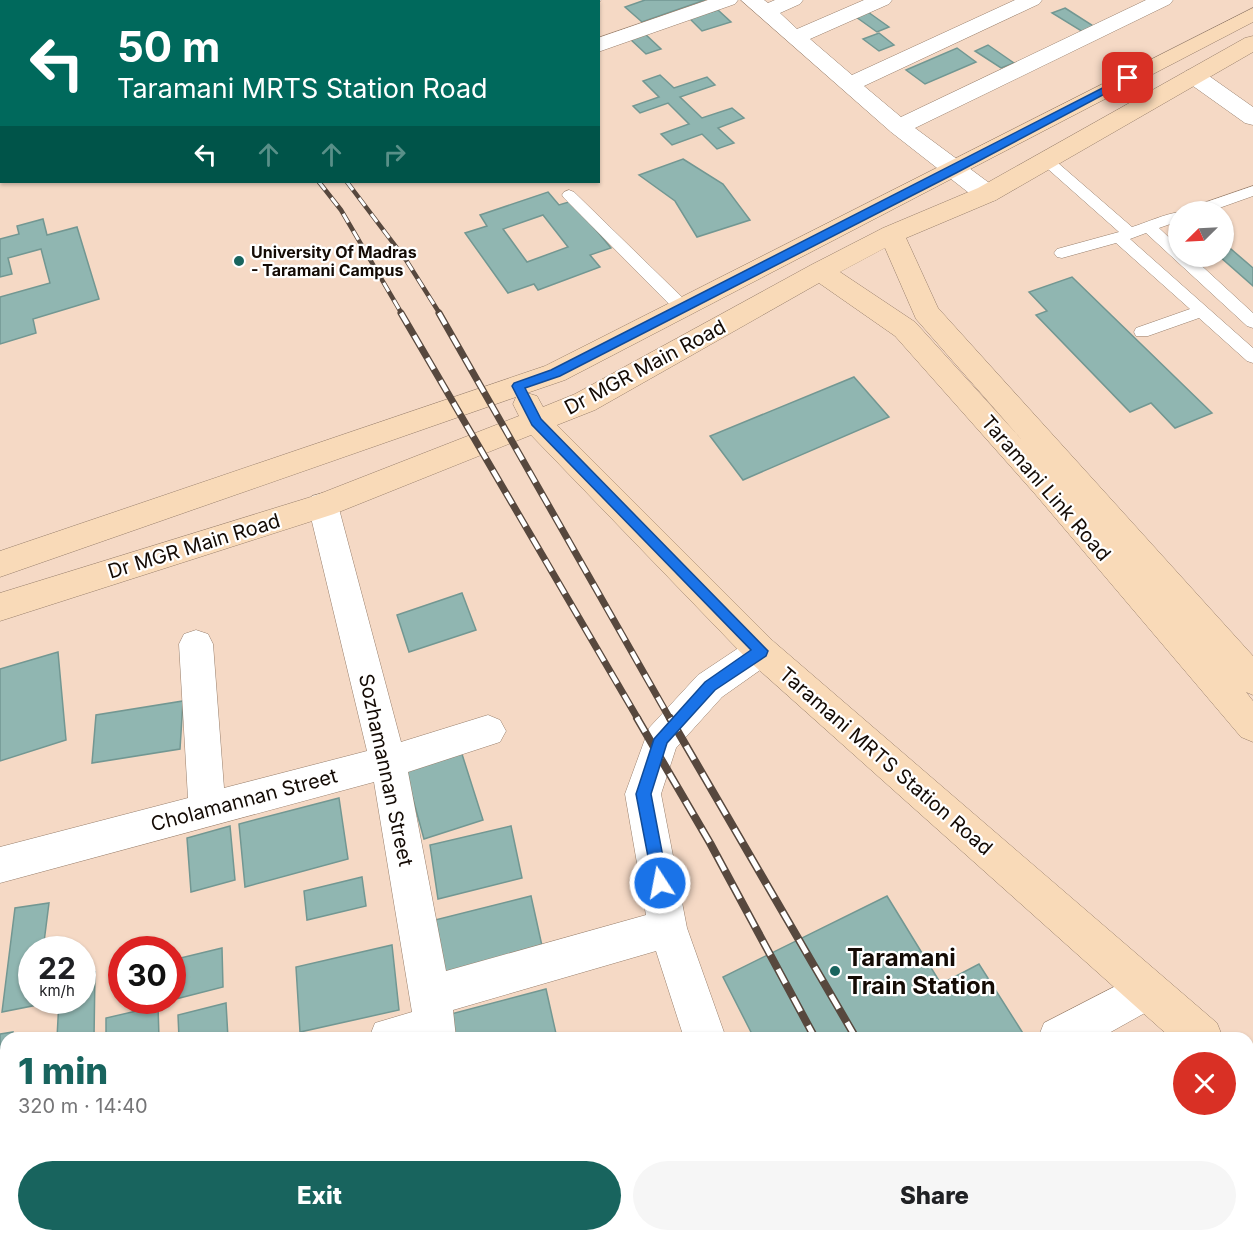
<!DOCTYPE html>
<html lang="en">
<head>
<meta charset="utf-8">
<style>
	body { margin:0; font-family:Inter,sans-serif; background:#f6f6f6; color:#202124; height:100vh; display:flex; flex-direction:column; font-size:22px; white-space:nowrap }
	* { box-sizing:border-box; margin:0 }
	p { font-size:20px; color:#757577 }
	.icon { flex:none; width:33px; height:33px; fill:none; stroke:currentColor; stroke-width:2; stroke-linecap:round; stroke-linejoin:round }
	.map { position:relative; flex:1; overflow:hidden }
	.panel { position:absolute; left:0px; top:1032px; width:1254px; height:210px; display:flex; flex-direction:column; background:#fff; border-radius:18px 18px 0 0; box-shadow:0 2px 4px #0004 }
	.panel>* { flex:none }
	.hud { position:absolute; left:0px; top:0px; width:600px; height:183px; box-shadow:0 2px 4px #0004; background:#00695c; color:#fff; overflow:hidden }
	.needle { width:39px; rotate:246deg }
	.fabs { position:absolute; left:1168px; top:201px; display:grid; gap:12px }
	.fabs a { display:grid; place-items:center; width:66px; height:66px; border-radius:50%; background:#fff; box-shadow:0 2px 4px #0004; font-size:30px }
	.speed { position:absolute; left:18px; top:936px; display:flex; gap:12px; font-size:30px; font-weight:700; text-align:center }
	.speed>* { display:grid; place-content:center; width:78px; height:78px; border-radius:50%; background:#fff; box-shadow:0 2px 4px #0004; line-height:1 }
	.speed small { font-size:15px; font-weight:400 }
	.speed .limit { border:9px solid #d22; background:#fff; color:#111 }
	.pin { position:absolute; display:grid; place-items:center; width:51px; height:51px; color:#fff; margin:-26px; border-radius:12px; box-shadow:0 3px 9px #0006 }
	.me { position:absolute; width:66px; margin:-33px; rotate:349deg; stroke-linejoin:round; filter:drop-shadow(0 0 4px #0008) }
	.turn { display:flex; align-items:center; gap:21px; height:126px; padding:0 18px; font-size:27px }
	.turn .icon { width:78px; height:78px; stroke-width:2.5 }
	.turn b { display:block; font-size:42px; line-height:51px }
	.lanes { display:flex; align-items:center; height:57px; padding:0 18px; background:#0003; justify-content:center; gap:30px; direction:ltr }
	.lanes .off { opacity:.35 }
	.round { display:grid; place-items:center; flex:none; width:63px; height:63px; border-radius:32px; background:#f6f6f6 }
	.overview { display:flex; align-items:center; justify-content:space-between; height:102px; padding:0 18px }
	h1 { font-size:36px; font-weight:800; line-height:45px; color:#18645e }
	.action { display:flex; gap:12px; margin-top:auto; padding:12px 18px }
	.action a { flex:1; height:69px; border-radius:36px; background:#18645e; color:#fff; font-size:24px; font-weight:800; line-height:69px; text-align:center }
	.action a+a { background:#f6f6f6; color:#202124 }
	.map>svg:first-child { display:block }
</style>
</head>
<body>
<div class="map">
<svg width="1253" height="1242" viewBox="0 0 1253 1242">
	<rect width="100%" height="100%" fill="#f5d9c5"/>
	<g fill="#90b6b1" stroke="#729792" stroke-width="1.5" fill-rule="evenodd">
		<polygon points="645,0 705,0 642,22 625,7"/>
		<polygon points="1065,8 1095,27 1083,32 1052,13"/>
		<polygon points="718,10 731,22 702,31 689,18"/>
		<polygon points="868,12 889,27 877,32 856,17"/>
		<polygon points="643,32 661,49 646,54 628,37"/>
		<polygon points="879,33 894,45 879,51 863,39"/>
		<polygon points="988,45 1014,63 1001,68 975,51"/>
		<polygon points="957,48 976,62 925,84 906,70"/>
		<polygon points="660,75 674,88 707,77 715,85 680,97 702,118 732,108 744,118 718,128 734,143 717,149 702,134 672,145 661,134 689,124 668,103 640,113 633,106 659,97 643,81"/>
		<polygon points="683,159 723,184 750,220 697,237 675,201 639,175"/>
		<path d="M548,192l11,13 13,-4 39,47 -21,7 10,12 -62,23 -4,-6 -26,9 -43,-60 22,-7 -7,-11zM543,215l25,32 -41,15 -24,-33z"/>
		<polygon points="43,219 47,235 77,227 99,299 33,319 36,333 0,344 0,297 50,283 41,249 8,258 12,274 0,277 0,239 19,234 17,226"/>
		<polygon points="1224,243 1253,268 1253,286 1219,256 1224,256"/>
		<polygon points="1072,277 1212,413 1175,428 1151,403 1130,412 1036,315 1047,311 1029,292"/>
		<polygon points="854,377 889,417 743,480 710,436"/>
		<polygon points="462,593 476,630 409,652 397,615"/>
		<polygon points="58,652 66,740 0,761 0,669"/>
		<polygon points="183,701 180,749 92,763 96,715"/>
		<polygon points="461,751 483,820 424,839 405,770"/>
		<polygon points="339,798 348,859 245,887 239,824"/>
		<polygon points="230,826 235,880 191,892 187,838"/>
		<polygon points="511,826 522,878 438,899 430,845"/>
		<polygon points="362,877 366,906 307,920 304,891"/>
		<polygon points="531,896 544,955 445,981 435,920"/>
		<polygon points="887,896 941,984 979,964 1026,1038 754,1038 723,977"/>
		<polygon points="49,903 43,950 32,950 32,1000 38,1000 37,1005 2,1012 15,908"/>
		<polygon points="392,945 399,1010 300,1032 296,967"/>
		<polygon points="222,948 223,987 172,1000 172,960"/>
		<polygon points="95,972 94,1038 57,1038 59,1000 82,1000 82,975"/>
		<polygon points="546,989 557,1038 455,1038 451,1014"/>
		<polygon points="226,1003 228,1038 179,1038 178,1015"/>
		<polygon points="158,1006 159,1038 106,1038 106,1018"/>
		<polygon points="13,1032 12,1038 6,1038 6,1091 4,1107 0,1107 0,1034"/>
		<rect x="28" y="1236" width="106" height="6"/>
		<polygon points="491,1236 575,1236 576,1242 491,1242"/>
		<polygon points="818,1236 1094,1236 1098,1242 820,1242"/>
	</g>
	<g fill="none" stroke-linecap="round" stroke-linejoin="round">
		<defs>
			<g id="lane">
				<path d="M1045,155l5,1 82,71c16,-5 32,-13 48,-15l-1,9 -20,7 20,19v9h12l62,57v15l-6,-2 -101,-93 -16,6 123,109v15l-6,-2 -48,-43 -51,18h-12l-2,-4 2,-4 54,-19 -74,-66 -54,15 -5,-1 -3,-4 3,-4 62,-17 -79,-70 -2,-3 2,-3z"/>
				<polygon points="1253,186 1253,196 1208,212 1184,212 1186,209"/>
				<polygon points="569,190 574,192 689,304 691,308 689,312 677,312 564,198 562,195 564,192"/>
			</g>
			<g id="street">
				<rect x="393" y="0" width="20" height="2"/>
				<polygon points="421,0 445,0 420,2"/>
				<polygon points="577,0 601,0 598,4 598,2 576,2"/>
				<polygon points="708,0 738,0 735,4 598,52 598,38"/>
				<polygon points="741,0 764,0 768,3 775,0 803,0 800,4 780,13 797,29 864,0 892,0 889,4 810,39 852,75 1015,0 1042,0 1039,4 864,86 901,117 1146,0 1173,0 1170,4 915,128 996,188 999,194 996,200 987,202 978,200 891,132"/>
				<polygon points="1194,69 1202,71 1253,107 1253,125 1245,123 1186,81 1183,76 1186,71"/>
				<polygon points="323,493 334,496 338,505 401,742 488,715 500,720 506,731 500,742 408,772 446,971 646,915 625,794 649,728 698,675 749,641 761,637 773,641 778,651 773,661 722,697 676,748 661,794 687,928 726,1038 684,1038 656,951 453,1010 456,1038 369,1038 375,1023 412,1012 374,782 0,883 0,847 188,798 179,644 184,634 196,630 208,634 213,644 224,788 367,751 308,505 312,496"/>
				<polygon points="1147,970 1161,976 1167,990 1161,1004 1100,1038 1038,1038 1044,1023"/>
				<polygon points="6,1103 6,1145 0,1146 0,1104"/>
				<polygon points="438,1236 482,1236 484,1242 438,1242"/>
				<polygon points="749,1236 793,1236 796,1242 750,1242"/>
			</g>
			<g id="secondary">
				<path d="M1253,8v14l-688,358 -38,13 10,3 6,11 32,-13 236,-129 72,-37 95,-40 267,-150 8,-2v16l-257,148 -90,38 32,70 315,348v39l-7,-3 7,9v41l-12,-5 -206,-243 -140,-158 -76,-53 -224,127 -38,15 216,216 444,382 6,15h-52l-422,-377 -218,-226 -197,79 -334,107v-28l314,-97 205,-80 -6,-12 3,-7 -516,180v-26l545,-185zM885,248l31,71 106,121 -107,-118 -75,-50z"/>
				<polygon points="1248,1058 1253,1060 1253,1104 1248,1102"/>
			</g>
		</defs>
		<use href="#lane" stroke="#987f6c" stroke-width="1"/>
		<use href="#street" stroke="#987f6c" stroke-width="1"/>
		<use href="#secondary" stroke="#987f6c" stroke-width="1"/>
		<use href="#lane" fill="#fff" fill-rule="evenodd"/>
		<use href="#street" fill="#fff" fill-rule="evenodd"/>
		<use href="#secondary" fill="#f9dab8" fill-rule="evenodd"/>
		<defs>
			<g id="rail-far2">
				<polyline points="145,0 147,2"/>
				<polyline points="319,182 341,210 402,314"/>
				<polyline points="347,182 406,260 440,314"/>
			</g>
			<g id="rail-far1">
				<polyline points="401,313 638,719"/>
				<polyline points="439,313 670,719"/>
			</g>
			<g id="rail">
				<polyline points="637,718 710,843 815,1038"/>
				<polyline points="670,718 856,1038"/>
				<polyline points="923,1236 926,1242"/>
				<polyline points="971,1236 975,1242"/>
			</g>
		</defs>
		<use href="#rail-far2" stroke="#57483e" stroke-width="4.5"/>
		<use href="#rail-far1" stroke="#57483e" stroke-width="7"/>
		<use href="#rail" stroke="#57483e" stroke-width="8"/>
		<use href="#rail-far2" stroke="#fff" stroke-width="3" stroke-dasharray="10" stroke-linecap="butt"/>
		<use href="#rail-far1" stroke="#fff" stroke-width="4.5" stroke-dasharray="13" stroke-linecap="butt"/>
		<use href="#rail" stroke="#fff" stroke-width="5" stroke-dasharray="16" stroke-linecap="butt"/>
	</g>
	<polygon fill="#1a73e8" stroke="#114b97" stroke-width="1.5" points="1128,75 1132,78 1131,80 956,173 560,376 525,388 541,419 768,651 766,656 715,690 667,743 651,794 668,883 665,888 660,891 654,888 636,794 654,739 705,682 751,650 532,425 512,386 514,383 551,370"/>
	<g fill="#18645e" stroke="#fff" stroke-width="2">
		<circle cx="239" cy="261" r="6"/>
		<circle cx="835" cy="971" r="6"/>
	</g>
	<g text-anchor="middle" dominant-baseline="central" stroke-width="4.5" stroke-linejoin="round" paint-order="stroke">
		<g font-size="16" font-weight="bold" fill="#140b05" stroke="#fff" text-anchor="start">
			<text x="251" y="252">University Of Madras<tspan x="251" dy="18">- Taramani Campus</tspan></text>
		</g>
		<g font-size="20" fill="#140b05" stroke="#fff">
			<text transform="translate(645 367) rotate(-28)">Dr MGR Main Road</text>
			<text transform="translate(1046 488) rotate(49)">Taramani Link Road</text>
			<text transform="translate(194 546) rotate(-17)">Dr MGR Main Road</text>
			<text transform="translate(886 761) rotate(41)">Taramani MRTS Station Road</text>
			<text transform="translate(386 770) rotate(78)">Sozhamannan Street</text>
			<text transform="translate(244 800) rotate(-15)">Cholamannan Street</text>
		</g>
		<g font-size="24" font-weight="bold" fill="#140b05" stroke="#fff" text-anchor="start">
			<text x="847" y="957">Taramani<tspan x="847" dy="28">Train Station</tspan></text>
		</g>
	</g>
</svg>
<div class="fabs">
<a><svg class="needle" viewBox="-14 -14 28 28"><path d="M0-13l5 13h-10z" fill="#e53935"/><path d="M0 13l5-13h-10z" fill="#757577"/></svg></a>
</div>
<div class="speed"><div>22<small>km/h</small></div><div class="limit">30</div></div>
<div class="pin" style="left:1128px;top:78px;background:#d93025"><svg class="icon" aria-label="arrive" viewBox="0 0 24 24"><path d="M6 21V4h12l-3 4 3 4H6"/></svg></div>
<svg class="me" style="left:660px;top:883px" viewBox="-20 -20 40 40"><circle r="17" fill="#1a73e8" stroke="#fff" stroke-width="3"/><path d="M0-11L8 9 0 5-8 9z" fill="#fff"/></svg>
<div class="hud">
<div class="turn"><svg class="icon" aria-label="left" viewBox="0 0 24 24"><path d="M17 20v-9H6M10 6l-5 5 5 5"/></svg><div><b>50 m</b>Taramani MRTS Station Road</div></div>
<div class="lanes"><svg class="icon" aria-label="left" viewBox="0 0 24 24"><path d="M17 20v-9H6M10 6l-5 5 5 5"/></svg><svg class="icon off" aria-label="ahead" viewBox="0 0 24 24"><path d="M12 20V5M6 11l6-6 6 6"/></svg><svg class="icon off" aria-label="ahead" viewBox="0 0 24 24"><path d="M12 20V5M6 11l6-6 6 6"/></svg><svg class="icon off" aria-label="right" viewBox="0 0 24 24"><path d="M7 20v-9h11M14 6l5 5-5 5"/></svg></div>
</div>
<section class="panel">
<div class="overview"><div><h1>1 min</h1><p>320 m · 14:40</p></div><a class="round" style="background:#d93025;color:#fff"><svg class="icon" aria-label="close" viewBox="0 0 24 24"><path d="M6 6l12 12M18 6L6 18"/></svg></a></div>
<div class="action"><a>Exit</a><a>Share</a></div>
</section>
</div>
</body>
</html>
